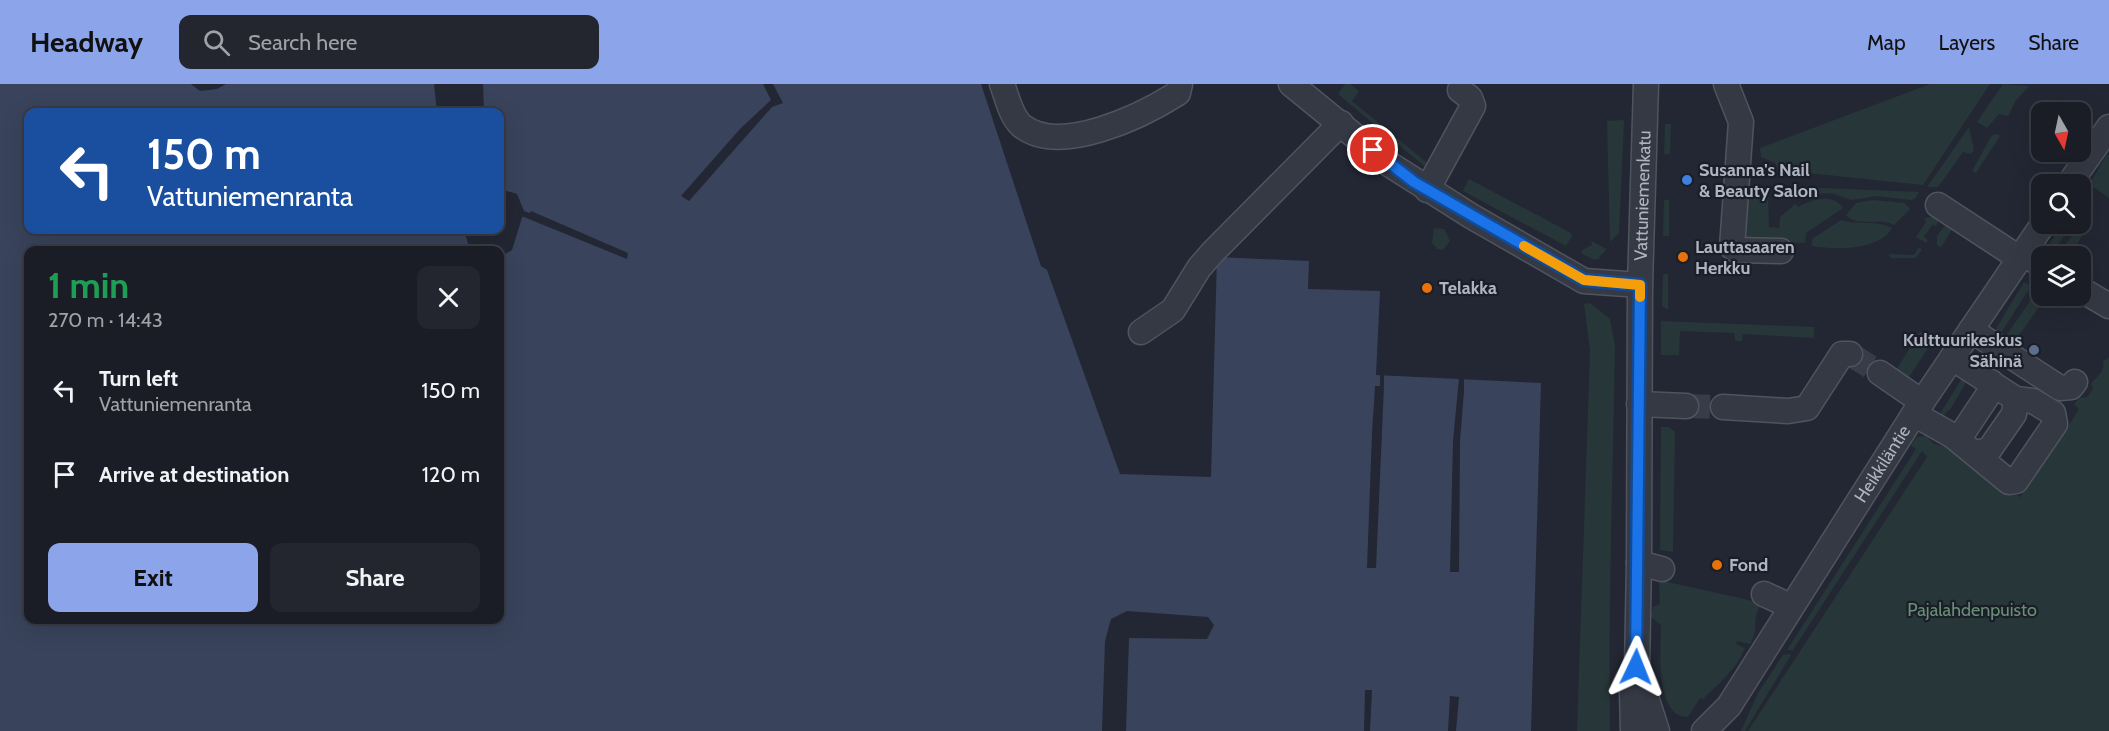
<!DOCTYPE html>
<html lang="en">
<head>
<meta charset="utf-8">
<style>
	body { margin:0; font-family:Cabin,sans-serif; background:#23262e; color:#f1f3f6; height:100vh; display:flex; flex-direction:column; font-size:22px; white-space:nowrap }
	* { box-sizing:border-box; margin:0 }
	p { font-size:20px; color:#9fa2a7 }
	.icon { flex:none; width:33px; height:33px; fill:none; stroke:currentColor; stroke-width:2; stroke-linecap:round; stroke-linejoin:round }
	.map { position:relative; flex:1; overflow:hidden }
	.drawer { position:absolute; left:24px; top:162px; width:480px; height:378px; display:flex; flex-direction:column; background:#1a1d26; border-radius:12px; box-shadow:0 6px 24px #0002,0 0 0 2px #383b43 }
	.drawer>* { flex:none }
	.guide { position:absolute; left:24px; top:24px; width:480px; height:126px; border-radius:12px; box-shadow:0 6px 24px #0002,0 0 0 2px #383b43; background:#1a4fa0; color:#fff; overflow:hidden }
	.needle { width:39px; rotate:171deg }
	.fabs { position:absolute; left:2031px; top:18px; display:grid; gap:12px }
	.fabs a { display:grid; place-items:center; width:60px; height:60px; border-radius:12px; background:#1a1d26; box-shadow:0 6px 24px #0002,0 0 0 2px #383b43; font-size:30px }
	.pin { position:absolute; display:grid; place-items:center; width:51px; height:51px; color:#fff; margin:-26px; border:3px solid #fff; border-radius:50%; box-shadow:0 2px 6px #0007 }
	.me { position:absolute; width:66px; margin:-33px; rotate:2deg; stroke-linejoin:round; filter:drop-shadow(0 0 4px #0008) }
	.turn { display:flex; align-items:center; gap:21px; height:126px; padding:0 24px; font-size:27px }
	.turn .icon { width:78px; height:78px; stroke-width:2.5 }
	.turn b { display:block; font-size:42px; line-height:51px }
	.round { display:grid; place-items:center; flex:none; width:63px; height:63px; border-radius:12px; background:#23262e }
	.head { display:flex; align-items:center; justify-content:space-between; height:102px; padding:0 24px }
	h1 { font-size:36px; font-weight:700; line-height:45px; color:#1e9e55 }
	.action { display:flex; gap:12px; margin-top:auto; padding:12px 24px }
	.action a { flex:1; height:69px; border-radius:12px; background:#8ba4ea; color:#111; font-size:24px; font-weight:700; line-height:69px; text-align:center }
	.action a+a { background:#23262e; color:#f1f3f6 }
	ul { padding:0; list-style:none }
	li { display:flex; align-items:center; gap:18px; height:84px; padding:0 24px }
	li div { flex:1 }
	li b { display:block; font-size:22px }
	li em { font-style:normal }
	header { display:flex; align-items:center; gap:36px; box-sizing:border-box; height:84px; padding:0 30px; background:#8ba4ea; color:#111 }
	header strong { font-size:28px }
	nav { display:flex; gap:33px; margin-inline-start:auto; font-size:21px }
	.search { width:420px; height:54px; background:#23262e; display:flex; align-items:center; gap:15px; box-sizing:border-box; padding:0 21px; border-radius:12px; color:#9fa2a7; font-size:22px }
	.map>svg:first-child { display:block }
</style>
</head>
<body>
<header>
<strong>Headway</strong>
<div class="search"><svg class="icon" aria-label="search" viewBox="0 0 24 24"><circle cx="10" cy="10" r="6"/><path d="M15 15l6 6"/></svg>Search here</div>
<nav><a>Map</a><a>Layers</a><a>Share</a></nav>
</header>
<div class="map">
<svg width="2109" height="647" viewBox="0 0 2109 647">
	<rect width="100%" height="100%" fill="#222733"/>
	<g fill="#273638">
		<polygon points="1345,0 1350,0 1359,7 1352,17 1431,82 1430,87 1338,10"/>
		<polygon points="1930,0 1990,0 1923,101 1779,86 1775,79 1761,73 1760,64"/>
		<polygon points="2003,0 2029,2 2016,16 2008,32 1999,30 1987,44 1977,38"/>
		<polygon points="1624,36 1619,149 1610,158 1607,37"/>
		<polygon points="1665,40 1671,40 1670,70 1664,70"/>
		<polygon points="1969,43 1974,66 1971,70 1963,68 1938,103 1927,103"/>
		<polygon points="1997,50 2000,52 1976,89 1972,87 1992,51"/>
		<polygon points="2107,70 2109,71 2109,114 2092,102 2092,96"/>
		<polygon points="1469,95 1571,149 1572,152 1566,162 1463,107"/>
		<path d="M1741,103l27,6 1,34 10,1 1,-11 15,-13 4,3c12,-8 35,-14 44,1l-37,25 -1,10 -63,-3z"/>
		<polygon points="1799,103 1919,108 1915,115 1911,116 1877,112 1851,116 1831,109 1802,111"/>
		<polygon points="1664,116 1669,116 1669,152 1663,152"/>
		<path d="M1872,116l33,3 5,6 -16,16c-14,-8 -37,3 -48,-10l10,-12z"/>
		<polygon points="1937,133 1938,138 1936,142 1932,141 1924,153 1928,156 1926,159 1916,153 1926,138 1924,134"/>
		<polygon points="2082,133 2092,136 2070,172 2064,172 2060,168 2080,140"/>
		<path d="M1841,136c16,5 37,0 51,8 -13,23 -58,22 -80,18v-7z"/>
		<polygon points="1948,138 1955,141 1941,163 1937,161 1937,152"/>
		<polygon points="2063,140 2072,140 2051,172 2041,172"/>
		<polygon points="1434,144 1444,145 1450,157 1443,166 1437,165 1432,159"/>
		<polygon points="1591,157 1607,165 1599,173 1602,174 1594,176 1581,169 1582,166 1592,161"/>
		<polygon points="1919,163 1922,166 1915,174 1891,174 1888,170 1914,171"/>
		<polygon points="1663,190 1668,190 1668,226 1662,222"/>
		<polygon points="2024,198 2031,202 1999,252 1994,248"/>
		<polygon points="2038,205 2042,212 2047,212 2012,261 2004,255"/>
		<path d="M1590,219l20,16 5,26c-2,129 -7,257 -5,386h-33l13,-380 -6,-47z"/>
		<polygon points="1661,237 1814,243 1814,254 1743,250 1742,257 1735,257 1734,249 1680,247 1679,271 1661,271"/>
		<polygon points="1920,248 1938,249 1905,299 1893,291"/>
		<path d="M2109,274v373h-361l179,-274 -5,-6 -129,199h-6l129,-201 -5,-4 5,-8 10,-1 8,8 21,5 9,12 5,-1 51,37 14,-19 -4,-12 10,-13 12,-3 -2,-8 3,-4 9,-2 17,-27 -5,-5 5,-6 8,-1 6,-8 -2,-5c6,-9 14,-10 12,-23z"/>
		<polygon points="1964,291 1968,295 1951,324 1941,334 1938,333"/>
		<polygon points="1661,343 1669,343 1675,348 1673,468 1660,466"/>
		<path d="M1659,496l103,23c-13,20 -1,23 -12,41l-13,-3 -1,3 9,4c-7,19 -27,37 -42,51l-3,-1 -12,19c-34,0 -27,-69 -27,-92l-10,-8 2,-10 7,-3z"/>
		<polygon points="1789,570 1791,571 1745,647 1741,647 1758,609 1783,571"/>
	</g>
	<polygon fill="#39435b" points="0,0 191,0 200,7 217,5 226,0 434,0 437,28 28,28 28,146 464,146 470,166 28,166 28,536 500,536 500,173 512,166 524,127 517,110 500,105 500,28 484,28 483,0 981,0 1041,182 1047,186 1120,390 1211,393 1217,173 1309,177 1308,205 1380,207 1376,291 1541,299 1531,647 1126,647 1129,554 1207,555 1214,541 1208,533 1127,527 1111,535 1105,557 1102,647 0,647"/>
	<g fill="#222733">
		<polygon points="763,0 773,0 783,19 772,23 689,117 681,112 740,45 771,16"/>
		<polygon points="520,126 530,129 531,127 628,169 627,175 519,131"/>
		<polygon points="1380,291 1384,291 1384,302 1376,484 1367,484 1372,349 1375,302 1380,302"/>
		<polygon points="1459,294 1464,294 1464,307 1460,357 1459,488 1450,488 1453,357"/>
		<polygon points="1365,606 1372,606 1370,647 1364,647"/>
		<polygon points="1450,612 1459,613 1456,647 1448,647"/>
	</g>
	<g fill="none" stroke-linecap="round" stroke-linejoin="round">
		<g stroke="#373c48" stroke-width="24" stroke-dasharray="24 12" stroke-linecap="butt">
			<polyline points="1850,270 1880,289"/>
			<polyline points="1686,322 1723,323"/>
		</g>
		<defs>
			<g id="minor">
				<path d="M1002,0c5,13 9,33 20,42 38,30 120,-10 156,-33l2,-9"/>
				<polyline points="1291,0 1389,80 1471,132 1584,197 1640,201"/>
				<polyline points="1726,0 1741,38 1732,163 1736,166 1781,167"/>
				<polyline points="2069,100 2109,43"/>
				<polyline points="1427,106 1473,22 1470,14 1460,6"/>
				<polyline points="1938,121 2019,174"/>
				<polyline points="2023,170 2042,181"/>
				<polyline points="2080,205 2109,222"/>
				<polyline points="1971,246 2060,304 2071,303 2075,298"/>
				<polyline points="1141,248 1173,226 1199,184 1212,169 1341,39"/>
				<polyline points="1952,274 2016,315 2033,317 2053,329 2055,340 2016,397 2009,398 1953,352"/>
				<polyline points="1880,289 1922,318"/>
				<polyline points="1639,320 1686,322"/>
				<polyline points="1723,323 1788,327 1807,324 1842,270 1850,270"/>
				<polyline points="1914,330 1953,352 1962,350 1992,305 1991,298"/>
				<polyline points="1976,369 1989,366 2014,330 2016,315"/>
				<polyline points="1639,479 1662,485"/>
				<polyline points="1764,510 1790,522"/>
				<polyline points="1640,594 1657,647"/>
				<path id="s1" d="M1633,647l-1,-39 5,-25 2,-104 1,-278 6,-201"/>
				<path id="s2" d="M1704,647l25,-25 185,-292 129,-190"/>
			</g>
		</defs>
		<use href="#minor" stroke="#4f545f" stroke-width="27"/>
		<use href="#minor" stroke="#353944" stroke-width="24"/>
	</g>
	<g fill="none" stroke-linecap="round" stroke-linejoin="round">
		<defs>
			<polyline id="route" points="1373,66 1414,98 1584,196 1640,201 1636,583"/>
		</defs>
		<use href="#route" stroke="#114b97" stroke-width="15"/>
		<use href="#route" stroke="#1a73e8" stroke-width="10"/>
		<polyline stroke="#f59e0b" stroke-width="10" points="1524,162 1584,196 1640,201 1640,213"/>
	</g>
	<circle fill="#3f7fe0" stroke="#1a1e28" stroke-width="2" cx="1687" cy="96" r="6"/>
	<g fill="#e8710a" stroke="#1a1e28" stroke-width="2">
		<circle cx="1683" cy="173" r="6"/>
		<circle cx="1427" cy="204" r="6"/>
		<circle cx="1717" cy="481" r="6"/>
	</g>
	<circle fill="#5c6f8a" stroke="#1a1e28" stroke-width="2" cx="2034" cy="266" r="6"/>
	<g text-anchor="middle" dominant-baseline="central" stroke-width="4.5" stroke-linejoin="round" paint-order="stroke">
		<g font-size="18" font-weight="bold" fill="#afb4c1" stroke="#1a1e28" text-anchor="start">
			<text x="1699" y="86">Susanna's Nail<tspan x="1699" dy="21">&amp; Beauty Salon</tspan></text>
			<text x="1695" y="163">Lauttasaaren<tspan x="1695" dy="21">Herkku</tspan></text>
			<text x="1439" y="204">Telakka</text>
			<text x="2022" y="256" text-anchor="end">Kulttuurikeskus<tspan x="2022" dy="21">Sähinä</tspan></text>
			<text x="1729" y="481">Fond</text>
		</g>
		<g font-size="18" fill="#afb4c1" stroke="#1a1e28">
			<text stroke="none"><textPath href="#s1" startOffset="536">Vattuniemenkatu</textPath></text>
			<text stroke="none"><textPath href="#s2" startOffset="322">Heikkiläntie</textPath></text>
		</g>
		<g font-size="18" fill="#6a8e76" stroke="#1a1e28">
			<text x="1972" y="526">Pajalahdenpuisto</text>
		</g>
	</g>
</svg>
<div class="fabs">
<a><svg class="needle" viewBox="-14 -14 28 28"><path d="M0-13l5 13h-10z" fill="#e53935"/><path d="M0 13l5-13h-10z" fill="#9fa2a7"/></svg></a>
<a><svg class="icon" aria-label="search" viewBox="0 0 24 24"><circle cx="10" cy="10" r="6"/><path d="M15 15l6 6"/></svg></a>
<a><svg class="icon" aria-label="layers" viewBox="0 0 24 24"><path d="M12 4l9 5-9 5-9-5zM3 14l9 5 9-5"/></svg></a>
</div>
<div class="pin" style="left:1373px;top:66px;background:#d93025"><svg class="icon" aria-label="arrive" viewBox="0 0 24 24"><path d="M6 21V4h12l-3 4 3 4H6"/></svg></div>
<svg class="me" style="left:1636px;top:583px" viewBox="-20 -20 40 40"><path d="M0-17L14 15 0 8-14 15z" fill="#1a73e8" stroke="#fff" stroke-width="4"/></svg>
<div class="guide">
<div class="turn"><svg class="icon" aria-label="left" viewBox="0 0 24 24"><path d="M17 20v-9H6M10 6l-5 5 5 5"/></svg><div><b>150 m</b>Vattuniemenranta</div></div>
</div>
<section class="drawer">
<div class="head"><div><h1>1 min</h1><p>270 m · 14:43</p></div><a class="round"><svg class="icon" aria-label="close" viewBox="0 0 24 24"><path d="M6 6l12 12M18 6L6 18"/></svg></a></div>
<ul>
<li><svg class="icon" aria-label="left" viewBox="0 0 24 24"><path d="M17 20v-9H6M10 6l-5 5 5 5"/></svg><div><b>Turn left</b><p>Vattuniemenranta</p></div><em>150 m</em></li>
<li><svg class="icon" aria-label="arrive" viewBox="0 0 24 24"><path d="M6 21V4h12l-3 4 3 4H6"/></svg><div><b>Arrive at destination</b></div><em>120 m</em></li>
</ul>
<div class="action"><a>Exit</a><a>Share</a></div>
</section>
</div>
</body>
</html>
